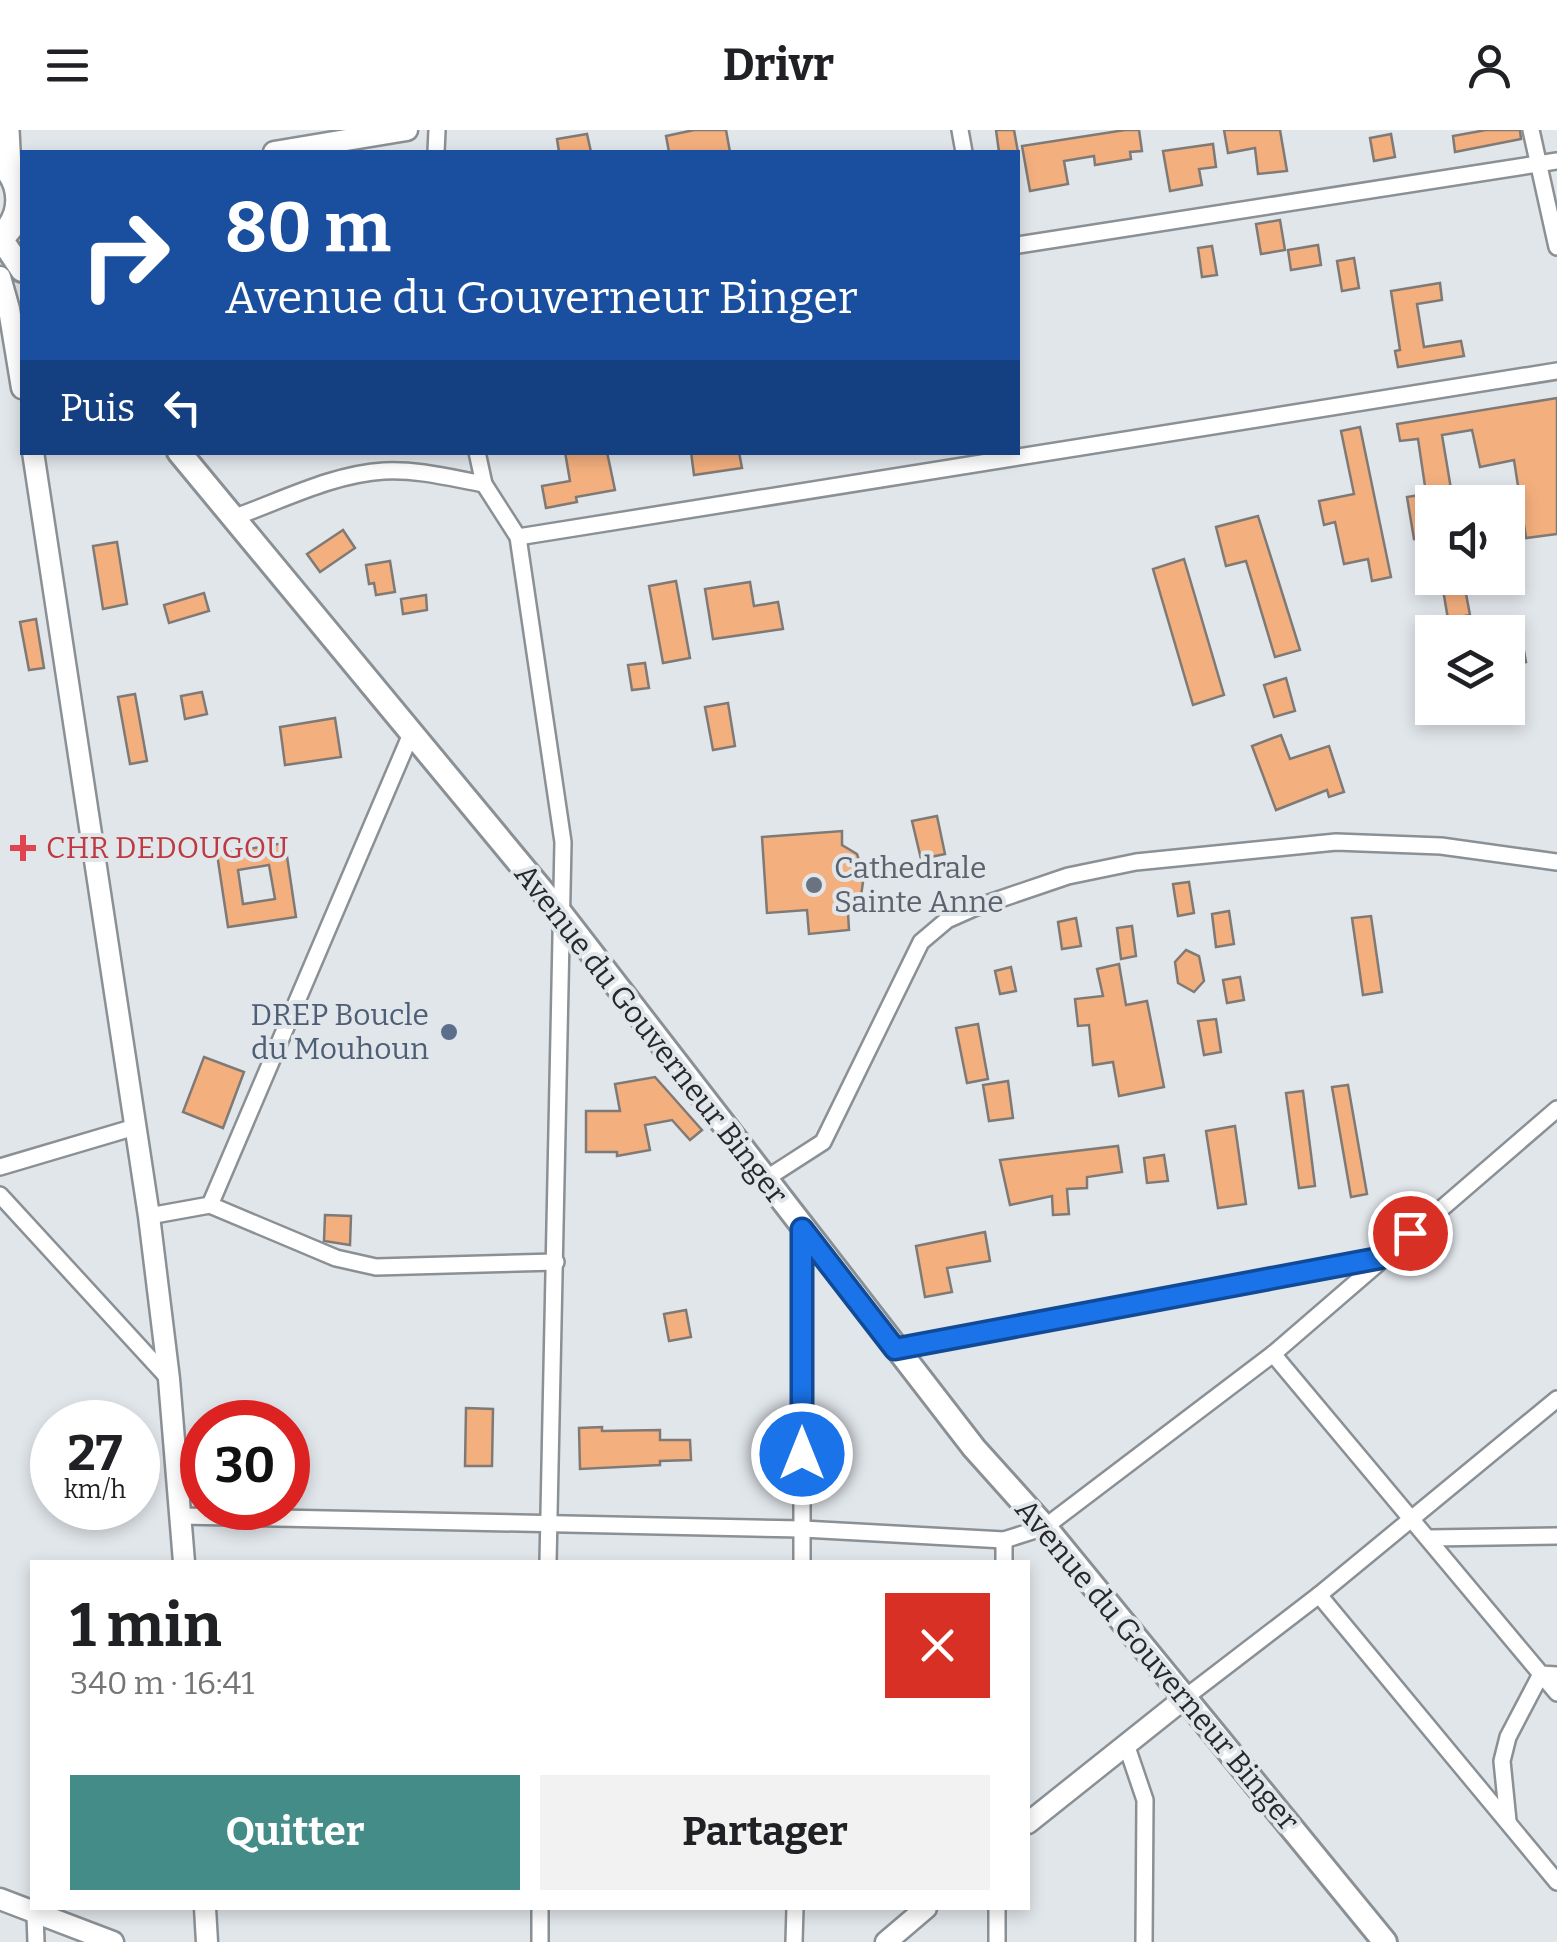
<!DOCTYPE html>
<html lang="fr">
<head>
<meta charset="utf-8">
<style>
	body { margin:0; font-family:Bitter,serif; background:#f2f2f2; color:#202124; height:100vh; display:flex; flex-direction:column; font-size:38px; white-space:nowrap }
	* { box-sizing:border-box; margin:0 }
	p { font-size:32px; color:#757577 }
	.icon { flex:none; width:55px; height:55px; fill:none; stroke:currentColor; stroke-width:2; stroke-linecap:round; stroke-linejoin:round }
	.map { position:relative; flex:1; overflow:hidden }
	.panel { position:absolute; left:30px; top:1430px; width:1000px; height:350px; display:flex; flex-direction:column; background:#fff; border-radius:0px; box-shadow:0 5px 15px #0003 }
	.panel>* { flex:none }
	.hud { position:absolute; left:20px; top:20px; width:1000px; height:305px; border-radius:0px; box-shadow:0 5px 15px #0003; background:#1a4fa0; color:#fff; overflow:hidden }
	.controls { position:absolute; left:1415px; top:355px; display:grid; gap:20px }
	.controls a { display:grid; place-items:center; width:110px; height:110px; border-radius:0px; background:#fff; box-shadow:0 5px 15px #0003; font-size:50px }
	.speed { position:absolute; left:30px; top:1270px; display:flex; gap:20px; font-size:50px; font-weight:700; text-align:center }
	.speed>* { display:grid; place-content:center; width:130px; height:130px; border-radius:50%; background:#fff; box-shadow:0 5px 15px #0003; line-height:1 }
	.speed small { font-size:25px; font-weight:400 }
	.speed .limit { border:15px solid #d22; background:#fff; color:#111 }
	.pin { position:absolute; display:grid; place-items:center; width:85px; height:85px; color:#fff; margin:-42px; border:5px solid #fff; border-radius:50%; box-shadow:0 2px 10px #0007 }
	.me { position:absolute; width:110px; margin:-55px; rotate:0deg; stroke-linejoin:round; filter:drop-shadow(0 0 8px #0008) }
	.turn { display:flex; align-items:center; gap:35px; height:210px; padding:0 40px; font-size:45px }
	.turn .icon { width:130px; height:130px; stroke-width:2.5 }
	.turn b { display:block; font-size:70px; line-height:85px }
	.then { display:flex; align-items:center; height:95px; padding:0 40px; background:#0003; gap:20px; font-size:38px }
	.round { display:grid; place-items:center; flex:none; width:105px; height:105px; border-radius:0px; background:#f2f2f2 }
	.summary { display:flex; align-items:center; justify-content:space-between; height:170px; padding:0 40px }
	h1 { font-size:60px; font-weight:700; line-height:75px }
	.button { display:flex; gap:20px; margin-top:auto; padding:20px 40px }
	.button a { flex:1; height:115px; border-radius:0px; background:#448c88; color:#fff; font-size:40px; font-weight:700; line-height:115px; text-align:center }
	.button a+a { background:#f2f2f2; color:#202124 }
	header { display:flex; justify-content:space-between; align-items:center; height:130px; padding:0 40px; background:#fff; font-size:45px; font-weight:700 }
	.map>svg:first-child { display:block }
</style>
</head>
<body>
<header><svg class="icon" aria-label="menu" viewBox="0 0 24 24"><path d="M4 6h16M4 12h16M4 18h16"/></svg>Drivr<svg class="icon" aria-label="person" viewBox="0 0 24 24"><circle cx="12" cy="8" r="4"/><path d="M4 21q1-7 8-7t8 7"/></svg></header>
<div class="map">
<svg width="1557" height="1812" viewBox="0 0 1557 1812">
	<rect width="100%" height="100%" fill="#e1e6eb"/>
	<g fill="#f4af7e" stroke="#7f7a76" stroke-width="2.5" fill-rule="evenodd">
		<polygon points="694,0 726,0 730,22 669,22 666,6"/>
		<polygon points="996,0 1014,0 1018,22 999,22"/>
		<polygon points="1125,0 1139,0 1142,21 1130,22 1131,29 1095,35 1094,26 1064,31 1068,54 1030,61 1022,16"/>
		<polygon points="1224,0 1280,0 1287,41 1258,44 1255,18 1228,23"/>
		<polygon points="1486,0 1520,0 1521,9 1455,22 1453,6"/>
		<polygon points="587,4 591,22 559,22 557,9"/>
		<polygon points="1391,4 1395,27 1374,31 1370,8"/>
		<polygon points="1213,14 1216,37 1199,39 1202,55 1170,61 1163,21"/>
		<polygon points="1280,90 1285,120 1261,124 1256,94"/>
		<polygon points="1318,115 1321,135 1291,140 1288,120"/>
		<polygon points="1212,116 1217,145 1202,147 1198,118"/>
		<polygon points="1354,128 1359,158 1342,161 1337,131"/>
		<polygon points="1440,153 1442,170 1417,174 1424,217 1461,211 1464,226 1398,237 1395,221 1400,220 1391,161"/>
		<polygon points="1557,268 1557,404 1526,408 1514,330 1480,337 1472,300 1442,305 1451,359 1426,363 1418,309 1400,311 1397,294"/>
		<polygon points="1360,297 1391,447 1372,451 1368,429 1344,434 1335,392 1324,395 1319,371 1354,364 1341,301"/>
		<polygon points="565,322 607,322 615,360 576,367 577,372 546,378 542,356 570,351"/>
		<polygon points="691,322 739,322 742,338 694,345"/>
		<polygon points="1432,363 1432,406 1414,409 1407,367"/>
		<polygon points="1258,386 1300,520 1275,527 1246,431 1226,436 1216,397"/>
		<polygon points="343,400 355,418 320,442 307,424"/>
		<polygon points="117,412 127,474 103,479 93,416"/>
		<polygon points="1184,429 1224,565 1193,575 1153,439"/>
		<polygon points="390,431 395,462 376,465 374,453 369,454 366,435"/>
		<polygon points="1441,448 1463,448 1470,485 1448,489"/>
		<polygon points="676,451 690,528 663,533 649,456"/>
		<polygon points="750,452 754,476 778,472 783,499 713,509 705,459"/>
		<polygon points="204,463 209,481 169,493 164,475"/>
		<polygon points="426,465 427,480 403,484 401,469"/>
		<polygon points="36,489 44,538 29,540 20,492"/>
		<polygon points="1521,504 1526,532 1511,535 1508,507"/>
		<polygon points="645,533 649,558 632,560 628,535"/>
		<polygon points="1286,548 1295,581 1274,587 1264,555"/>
		<polygon points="202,562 207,584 185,589 181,566"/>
		<polygon points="135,564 147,631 130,634 118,567"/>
		<polygon points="728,573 735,616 713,620 705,577"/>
		<polygon points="335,588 341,627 285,635 280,597"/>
		<polygon points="1281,605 1290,629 1329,616 1344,662 1329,667 1327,660 1276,680 1252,616"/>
		<polygon points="937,686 945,724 921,729 912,691"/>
		<polygon points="842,701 842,715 857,724 864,745 861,766 848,783 849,800 809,804 807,780 767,783 762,707"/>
		<path d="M285,713l11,74 -68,10 -11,-73zM269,735l6,34 -32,5 -5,-34z"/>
		<polygon points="1189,752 1194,783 1178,786 1173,754"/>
		<polygon points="1229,781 1234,814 1216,817 1212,784"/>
		<polygon points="1371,786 1382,862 1363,865 1352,788"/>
		<polygon points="1076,788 1081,816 1062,819 1058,792"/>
		<polygon points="1132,796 1136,826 1121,829 1117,798"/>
		<polygon points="1186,820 1199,826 1204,851 1194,862 1178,853 1175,832"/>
		<polygon points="1119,834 1126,875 1147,871 1164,957 1119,966 1113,932 1093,935 1089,895 1078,896 1075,869 1103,866 1097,839"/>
		<polygon points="1011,837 1016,861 1000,864 995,841"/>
		<polygon points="1240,847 1244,870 1227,873 1223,850"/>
		<polygon points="1216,889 1221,922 1204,925 1198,891"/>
		<polygon points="978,894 988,949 967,953 956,898"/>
		<polygon points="204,927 244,942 223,998 183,982"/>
		<polygon points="655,947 702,1000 690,1010 672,990 645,995 650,1020 617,1026 617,1022 586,1022 586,981 620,981 615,954"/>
		<polygon points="1008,951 1013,988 989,991 983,955"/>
		<polygon points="1348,955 1367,1064 1351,1067 1332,957"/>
		<polygon points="1303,961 1315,1056 1299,1058 1286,963"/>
		<polygon points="1235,996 1246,1074 1218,1078 1206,1001"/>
		<polygon points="1118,1016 1122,1042 1087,1047 1087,1058 1067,1059 1069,1084 1053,1085 1052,1066 1010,1075 1000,1030"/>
		<polygon points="1164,1025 1168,1051 1147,1053 1144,1028"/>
		<polygon points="325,1085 351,1086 350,1115 324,1111"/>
		<polygon points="985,1102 990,1131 947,1138 952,1162 925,1167 916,1116"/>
		<polygon points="686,1180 691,1207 669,1211 664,1184"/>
		<polygon points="466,1278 493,1279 492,1336 465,1336"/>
		<polygon points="602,1297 602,1301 660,1300 660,1310 690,1310 691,1330 660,1331 660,1335 580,1339 579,1298"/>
	</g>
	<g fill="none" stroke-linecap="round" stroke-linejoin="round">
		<defs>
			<g id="minor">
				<polyline points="960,0 964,22"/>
				<polyline points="1531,0 1557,117"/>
				<polyline points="436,22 437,0"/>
				<polyline points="1018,115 1557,31"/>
				<polyline points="477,322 484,354 518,407 563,712 548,1432"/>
				<path d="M235,387c48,-17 98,-43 149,-46 33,-2 67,7 100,13"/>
				<polyline points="518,407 1557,241"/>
				<polyline points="0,1037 135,997"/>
				<polyline points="764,1050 823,1012 921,812 947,790 974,778 1068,746 1136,732 1336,712 1441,716 1557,732"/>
				<polyline points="0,1065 169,1249"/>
				<polyline points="210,1075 336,1128 376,1137 556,1132"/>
				<polyline points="149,1086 210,1075 411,604"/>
				<polyline points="802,1099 802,1432"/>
				<polyline points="895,1219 1376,1129"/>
				<polyline points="1273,1224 1541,1544 1557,1545"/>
				<polyline points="181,1386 803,1399 1004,1410 1045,1397 1273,1224 1557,979"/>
				<polyline points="1430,1408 1557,1406"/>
				<polyline points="1004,1432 1004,1410"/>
				<polyline points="1319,1465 1557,1752"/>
				<polyline points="1186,1567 1319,1465 1557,1269"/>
				<polyline points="1127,1617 1145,1670 1144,1812"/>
				<polyline points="1508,1691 1502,1631 1508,1607 1541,1544 1557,1563"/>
				<polyline points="997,1778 997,1812"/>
				<polyline points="35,1785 36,1812"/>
				<polyline points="540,1812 540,1778"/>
				<polyline points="794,1812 795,1778"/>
			</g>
			<g id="tertiary">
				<polyline points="274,22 407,0"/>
				<polyline points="0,147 9,179 22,258"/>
				<polyline points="33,322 149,1086 169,1249 184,1432"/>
				<polyline points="1028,1693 1186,1567"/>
				<polyline points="0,1769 113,1812"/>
				<polyline points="205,1778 207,1812"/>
				<polyline points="886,1812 926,1778"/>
			</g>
			<g id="secondary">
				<polyline points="0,107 22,140"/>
				<polyline points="179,322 559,781 974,1318 1045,1397 1385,1812"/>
			</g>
			<g id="primary">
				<polyline points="6,0 8,38"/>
				<path d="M0,31c24,21 26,55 0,77"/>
			</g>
		</defs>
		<use href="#minor" stroke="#8b9094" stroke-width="20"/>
		<use href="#tertiary" stroke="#8b9094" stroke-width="25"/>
		<use href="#secondary" stroke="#8b9094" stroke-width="28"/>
		<use href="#primary" stroke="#8b9094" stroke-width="30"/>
		<use href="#minor" stroke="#fff" stroke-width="15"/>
		<use href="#tertiary" stroke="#fff" stroke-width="20"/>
		<use href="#secondary" stroke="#fff" stroke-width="22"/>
		<use href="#primary" stroke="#fff" stroke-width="25"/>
	</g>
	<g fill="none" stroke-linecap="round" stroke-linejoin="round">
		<defs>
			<polyline id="route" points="802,1324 802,1099 895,1219 1380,1128 1410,1103"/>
		</defs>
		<use href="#route" stroke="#114b97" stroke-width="25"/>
		<use href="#route" stroke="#1a73e8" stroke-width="18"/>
	</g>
	<path fill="#e0444e" stroke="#e1e6eb" stroke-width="4" d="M18 703h10v10h10v10h-10v10h-10v-10h-10v-10h10z"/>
	<circle fill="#6b7280" stroke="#e1e6eb" stroke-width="4" cx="814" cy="755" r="10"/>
	<circle fill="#5c6f8a" stroke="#e1e6eb" stroke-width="4" cx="449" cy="902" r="10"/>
	<g text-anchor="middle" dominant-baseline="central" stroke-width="8" stroke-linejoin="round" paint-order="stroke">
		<g font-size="30" fill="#be3a42" stroke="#e1e6eb" text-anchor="start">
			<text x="46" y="718">CHR DEDOUGOU</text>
		</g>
		<g font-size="30" fill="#5b616d" stroke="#e1e6eb" text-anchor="start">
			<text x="834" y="738">Cathedrale<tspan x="834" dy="34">Sainte Anne</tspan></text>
		</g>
		<g font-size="30" fill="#4e5e75" stroke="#e1e6eb" text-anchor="end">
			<text x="429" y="885">DREP Boucle<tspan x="429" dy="34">du Mouhoun</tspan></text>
		</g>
		<g font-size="30" fill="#26282a" stroke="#e1e6eb">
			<text transform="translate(651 904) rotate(52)">Avenue du Gouverneur Binger</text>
			<text transform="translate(1157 1535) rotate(50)">Avenue du Gouverneur Binger</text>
		</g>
	</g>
</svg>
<div class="controls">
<a><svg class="icon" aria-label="sound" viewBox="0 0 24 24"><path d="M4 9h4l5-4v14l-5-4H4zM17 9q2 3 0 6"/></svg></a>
<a><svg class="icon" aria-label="layers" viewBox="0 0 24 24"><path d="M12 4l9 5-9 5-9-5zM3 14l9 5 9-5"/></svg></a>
</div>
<div class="speed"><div>27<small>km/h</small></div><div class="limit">30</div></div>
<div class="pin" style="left:1410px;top:1103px;background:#d93025"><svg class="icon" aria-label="arrive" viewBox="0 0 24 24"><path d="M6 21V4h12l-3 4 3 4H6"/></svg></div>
<svg class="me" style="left:802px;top:1324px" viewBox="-20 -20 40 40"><circle r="17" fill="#1a73e8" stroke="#fff" stroke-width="3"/><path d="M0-11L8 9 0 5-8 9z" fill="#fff"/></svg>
<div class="hud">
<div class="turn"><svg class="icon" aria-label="right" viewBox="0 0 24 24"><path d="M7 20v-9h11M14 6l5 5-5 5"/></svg><div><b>80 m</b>Avenue du Gouverneur Binger</div></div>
<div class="then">Puis<svg class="icon" aria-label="left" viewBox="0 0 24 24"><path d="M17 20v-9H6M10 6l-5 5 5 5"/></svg></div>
</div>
<section class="panel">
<div class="summary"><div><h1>1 min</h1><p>340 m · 16:41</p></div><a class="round" style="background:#d93025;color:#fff"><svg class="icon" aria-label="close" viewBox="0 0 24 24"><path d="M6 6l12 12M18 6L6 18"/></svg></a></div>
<div class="button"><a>Quitter</a><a>Partager</a></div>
</section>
</div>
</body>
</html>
